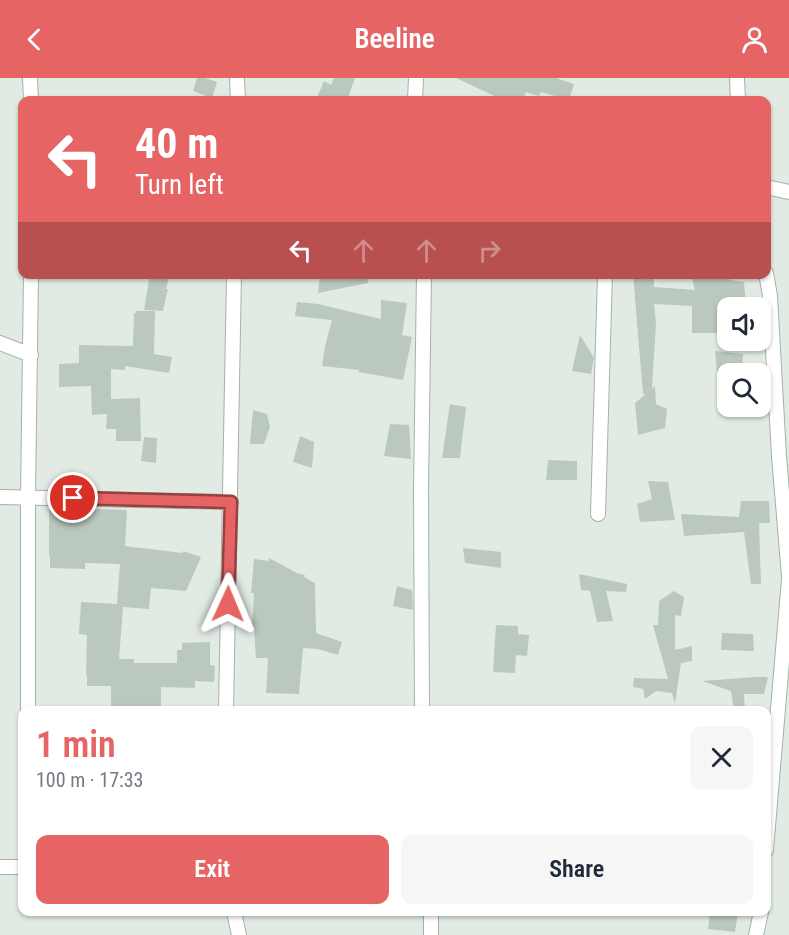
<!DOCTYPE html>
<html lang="en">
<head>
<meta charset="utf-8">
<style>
	body { margin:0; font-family:"Roboto Condensed",sans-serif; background:#f6f6f7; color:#1f2937; height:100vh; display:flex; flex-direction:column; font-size:22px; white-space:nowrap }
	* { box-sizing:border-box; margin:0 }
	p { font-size:20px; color:#747a83 }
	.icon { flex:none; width:33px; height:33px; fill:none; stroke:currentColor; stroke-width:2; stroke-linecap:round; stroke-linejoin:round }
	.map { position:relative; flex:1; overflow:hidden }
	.sheet { position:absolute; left:18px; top:628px; width:753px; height:210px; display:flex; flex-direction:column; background:#fff; border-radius:12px; box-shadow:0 2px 4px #0004 }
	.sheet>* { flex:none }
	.top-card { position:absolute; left:18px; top:18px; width:753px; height:183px; border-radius:12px; box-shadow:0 2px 4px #0004; background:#e66464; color:#fff; overflow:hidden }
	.fabs { position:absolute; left:717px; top:219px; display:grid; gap:12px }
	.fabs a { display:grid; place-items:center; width:54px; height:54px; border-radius:12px; background:#fff; box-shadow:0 2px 4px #0004; font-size:30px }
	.pin { position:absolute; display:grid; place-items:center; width:51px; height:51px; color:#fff; margin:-26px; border:3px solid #fff; border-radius:50%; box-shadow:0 2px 6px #0007 }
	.me { position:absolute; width:66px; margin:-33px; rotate:1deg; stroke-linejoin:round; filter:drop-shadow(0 0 4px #0008) }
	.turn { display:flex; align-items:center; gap:21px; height:126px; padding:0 18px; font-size:27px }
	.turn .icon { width:78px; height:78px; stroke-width:2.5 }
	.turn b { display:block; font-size:42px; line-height:51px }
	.lanes { display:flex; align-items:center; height:57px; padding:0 18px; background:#0003; justify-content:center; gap:30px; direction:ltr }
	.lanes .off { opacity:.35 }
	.round { display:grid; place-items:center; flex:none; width:63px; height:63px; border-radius:12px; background:#f6f6f7 }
	.head { display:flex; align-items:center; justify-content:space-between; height:102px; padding:0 18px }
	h1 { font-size:36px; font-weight:600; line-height:45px; color:#e66464 }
	.primary-button { display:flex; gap:12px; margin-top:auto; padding:12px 18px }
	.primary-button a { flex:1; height:69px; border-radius:12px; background:#e66464; color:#fff; font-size:24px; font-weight:600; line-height:69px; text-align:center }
	.primary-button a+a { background:#f6f6f7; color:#1f2937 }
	header { display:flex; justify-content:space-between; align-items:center; height:78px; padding:0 18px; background:#e66464; color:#fff; font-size:27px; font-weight:600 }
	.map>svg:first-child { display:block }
</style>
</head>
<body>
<header><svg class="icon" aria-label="back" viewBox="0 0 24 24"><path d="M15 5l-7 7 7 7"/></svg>Beeline<svg class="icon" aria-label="person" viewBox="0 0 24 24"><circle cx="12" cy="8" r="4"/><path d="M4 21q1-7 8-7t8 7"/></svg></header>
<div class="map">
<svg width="789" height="857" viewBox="0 0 789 857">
	<rect width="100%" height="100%" fill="#e1ebe4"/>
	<g fill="#bac8bf">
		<polygon points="197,0 205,0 217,4 212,20 193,13"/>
		<polygon points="334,0 355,0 347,22 316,22 324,3 331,7"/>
		<polygon points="456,0 556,0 574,6 569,22 541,14 539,18 526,14 523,22 503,22"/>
		<polygon points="150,196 170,196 166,211 168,211 163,233 144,232"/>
		<polygon points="320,196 336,196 336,198 367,196 368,205 318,215"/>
		<polygon points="633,196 654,196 654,209 695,212 692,200 699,196 730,196 729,202 744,204 746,228 728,227 728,255 692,255 692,228 654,226 656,245 652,311 655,308 656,326 667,331 665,350 638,357 635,325 646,316 643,316"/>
		<polygon points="381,222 407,225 402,257 412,259 403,302 359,294 359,292 322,288 325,268 332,242 295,238 297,224 318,226 381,241"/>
		<polygon points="136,233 155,233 154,276 172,279 169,295 125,288 125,292 111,291 111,321 140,320 141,363 116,363 116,351 106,351 107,336 92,337 91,308 59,309 59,286 79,285 79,267 133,268 134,235 136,235"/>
		<polygon points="580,257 594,280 591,296 572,293"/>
		<polygon points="715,273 743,276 742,296 717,296"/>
		<polygon points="450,326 466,329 460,380 442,380"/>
		<polygon points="253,332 267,336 270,349 264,366 250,366"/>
		<polygon points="390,346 409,347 411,381 384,378"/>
		<polygon points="300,358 314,364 312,390 293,384"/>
		<polygon points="144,359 157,360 156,385 141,383"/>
		<polygon points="548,382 577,383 577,402 546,402"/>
		<polygon points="648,403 668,404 675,442 640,444 637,426 652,421"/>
		<polygon points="741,423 769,423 770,445 759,445 761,506 751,506 744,454 684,458 681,436 739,439"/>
		<polygon points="99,431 127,432 125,468 183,475 183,473 201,479 186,513 151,510 149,531 123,529 119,581 134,581 134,585 177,585 177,572 182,572 182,565 210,564 210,587 215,588 214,604 195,603 195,610 161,609 161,633 111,633 111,608 87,608 87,597 86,597 87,557 79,556 81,524 117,526 120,486 85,485 85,491 50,490 50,478 49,478 49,432 90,434 90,432"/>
		<polygon points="463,470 501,474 501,490 465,485"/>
		<polygon points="269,480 297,495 305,497 304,499 315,505 316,555 342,564 338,577 318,571 303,570 299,616 266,615 268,580 256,580 254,549 252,549 254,515 251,515 254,481 269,483"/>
		<polygon points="579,496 627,506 626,514 606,513 613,543 597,544 590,513 581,512"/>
		<polygon points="397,508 412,512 413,532 393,528"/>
		<polygon points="674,513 684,519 681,538 675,537 675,572 692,568 692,583 681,585 675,626 672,615 656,613 645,621 643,611 633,609 634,600 668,601 653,547 658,547 659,523"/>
		<polygon points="496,547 518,548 518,556 529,557 527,578 516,577 515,595 493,594"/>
		<polygon points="722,555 753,556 754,573 721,572"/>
		<polygon points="756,599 768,599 764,616 744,616 745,633 734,633 731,613 702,603"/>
		<polygon points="710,834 738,834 735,854 708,851"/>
	</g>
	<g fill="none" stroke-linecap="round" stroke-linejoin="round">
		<defs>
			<g id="minor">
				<polyline points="30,0 31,22"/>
				<polyline points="237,0 238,22"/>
				<polyline points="737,0 738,22"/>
				<polyline points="415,22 416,0"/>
				<polyline points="766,109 789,114"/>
				<polyline points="766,195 770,218 779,378 789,498"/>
				<polyline points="0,265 31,277"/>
				<polyline points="0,419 231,424"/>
				<polyline points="598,436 605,196"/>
				<polyline points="28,633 28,419 31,196"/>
				<polyline points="226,633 234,196"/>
				<polyline points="422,633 421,411 424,196"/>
				<polyline points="766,772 789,501"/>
				<polyline points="0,789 22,789"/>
				<polyline points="234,834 239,857"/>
				<polyline points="431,834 431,857"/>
				<polyline points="756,857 761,834"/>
			</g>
		</defs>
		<use href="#minor" stroke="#a4b2aa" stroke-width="16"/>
		<use href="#minor" stroke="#fff" stroke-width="14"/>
	</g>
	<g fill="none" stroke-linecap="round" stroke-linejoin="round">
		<defs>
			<polyline id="route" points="73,420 231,424 228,526"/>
		</defs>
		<use href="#route" stroke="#964141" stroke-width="15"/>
		<use href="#route" stroke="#e66464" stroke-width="10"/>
	</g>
</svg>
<div class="fabs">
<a><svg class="icon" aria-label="sound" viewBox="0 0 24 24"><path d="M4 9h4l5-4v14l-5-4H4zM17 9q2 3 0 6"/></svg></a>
<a><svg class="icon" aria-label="search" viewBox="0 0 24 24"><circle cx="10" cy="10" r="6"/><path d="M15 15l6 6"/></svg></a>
</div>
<div class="pin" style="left:73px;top:420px;background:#d93025"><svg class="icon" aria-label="arrive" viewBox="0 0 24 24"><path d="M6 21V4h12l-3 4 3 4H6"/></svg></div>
<svg class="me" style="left:228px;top:526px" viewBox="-20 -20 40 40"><path d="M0-17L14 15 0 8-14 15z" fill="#e66464" stroke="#fff" stroke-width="4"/></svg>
<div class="top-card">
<div class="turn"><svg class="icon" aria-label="left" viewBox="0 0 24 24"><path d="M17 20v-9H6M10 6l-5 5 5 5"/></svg><div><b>40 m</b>Turn left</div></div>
<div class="lanes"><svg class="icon" aria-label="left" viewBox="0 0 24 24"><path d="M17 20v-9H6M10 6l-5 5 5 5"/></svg><svg class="icon off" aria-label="ahead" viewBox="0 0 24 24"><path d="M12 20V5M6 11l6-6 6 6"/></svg><svg class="icon off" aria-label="ahead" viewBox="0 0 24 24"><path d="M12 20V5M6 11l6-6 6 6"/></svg><svg class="icon off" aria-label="right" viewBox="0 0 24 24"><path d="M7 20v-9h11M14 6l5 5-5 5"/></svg></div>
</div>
<section class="sheet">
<div class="head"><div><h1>1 min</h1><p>100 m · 17:33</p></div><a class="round"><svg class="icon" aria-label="close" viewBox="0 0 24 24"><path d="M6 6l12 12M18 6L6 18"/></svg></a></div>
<div class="primary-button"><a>Exit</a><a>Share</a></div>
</section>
</div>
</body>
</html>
